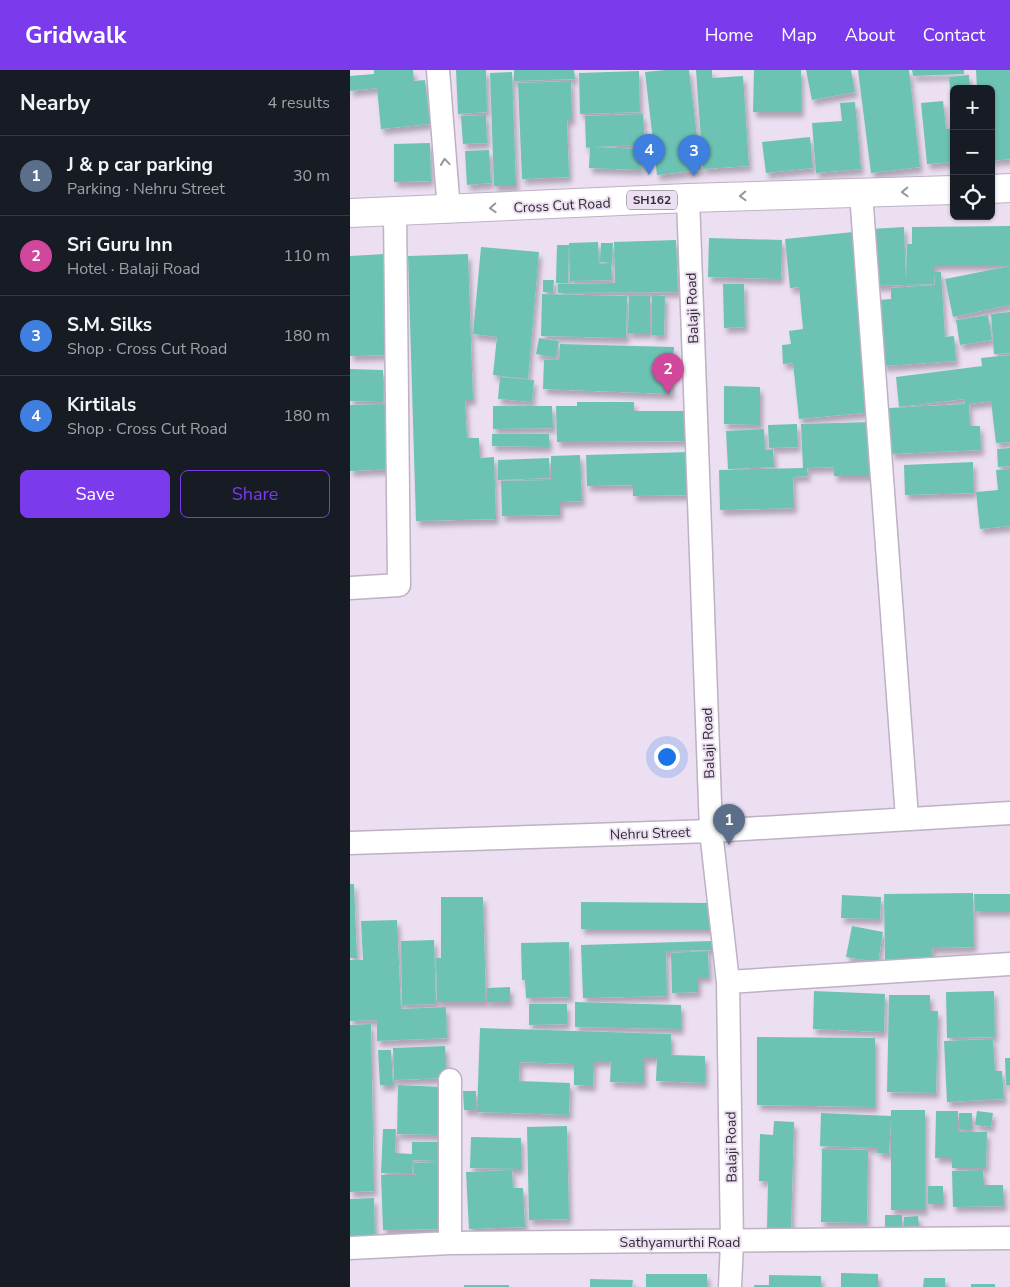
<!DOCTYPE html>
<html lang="en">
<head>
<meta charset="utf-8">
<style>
	body { margin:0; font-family:"Nunito Sans",sans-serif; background:#242831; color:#f1f3f6 }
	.controls { position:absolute; right:15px; top:15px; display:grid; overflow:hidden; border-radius:8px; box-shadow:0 1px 4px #0004 }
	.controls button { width:45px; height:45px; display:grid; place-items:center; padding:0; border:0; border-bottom:1px solid #363941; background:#171b24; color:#f1f3f6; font:25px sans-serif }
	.you { position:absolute; left:316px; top:686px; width:18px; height:18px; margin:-12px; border:4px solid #fff; border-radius:50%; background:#1a73e8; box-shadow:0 0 0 8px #1a73e833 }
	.badge { display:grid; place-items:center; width:32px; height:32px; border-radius:50%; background:#7c3aed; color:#fff; font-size:16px; font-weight:700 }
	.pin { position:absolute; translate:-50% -41px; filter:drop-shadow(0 1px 2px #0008) }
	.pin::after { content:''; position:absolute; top:26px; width:18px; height:15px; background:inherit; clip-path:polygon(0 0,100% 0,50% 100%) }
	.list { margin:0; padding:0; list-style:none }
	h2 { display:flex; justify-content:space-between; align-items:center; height:65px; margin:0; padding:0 20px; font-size:21px }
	h2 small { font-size:16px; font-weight:400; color:#9ea1a6 }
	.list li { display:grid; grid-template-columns:32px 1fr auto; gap:15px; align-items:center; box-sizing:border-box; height:80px; padding:0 20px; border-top:1px solid #363941 }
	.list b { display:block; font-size:19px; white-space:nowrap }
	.list p { margin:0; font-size:16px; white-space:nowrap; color:#9ea1a6 }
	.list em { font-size:16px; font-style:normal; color:#9ea1a6 }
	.actions { display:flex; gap:10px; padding:15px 20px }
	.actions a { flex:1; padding:11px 0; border:1px solid #7c3aed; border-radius:8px; text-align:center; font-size:18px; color:#7c3aed }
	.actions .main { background:#7c3aed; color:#fff }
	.icon { flex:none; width:28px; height:28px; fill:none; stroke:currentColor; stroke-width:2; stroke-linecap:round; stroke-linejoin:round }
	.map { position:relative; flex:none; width:660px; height:1217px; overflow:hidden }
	header { display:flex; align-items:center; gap:30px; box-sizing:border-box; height:70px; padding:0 25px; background:#7c3aed; color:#fff }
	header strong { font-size:24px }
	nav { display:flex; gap:28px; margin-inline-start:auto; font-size:18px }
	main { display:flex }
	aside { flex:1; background:#171b24 }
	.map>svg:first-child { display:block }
</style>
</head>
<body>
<header>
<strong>Gridwalk</strong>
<nav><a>Home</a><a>Map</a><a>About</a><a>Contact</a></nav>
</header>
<main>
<aside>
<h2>Nearby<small>4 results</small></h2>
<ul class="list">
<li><span class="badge" style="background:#5c6f8a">1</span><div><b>J &amp; p car parking</b><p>Parking · Nehru Street</p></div><em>30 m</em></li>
<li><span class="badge" style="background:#d1479c">2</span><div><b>Sri Guru Inn</b><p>Hotel · Balaji Road</p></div><em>110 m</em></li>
<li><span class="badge" style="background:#3f7fe0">3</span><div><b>S.M. Silks</b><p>Shop · Cross Cut Road</p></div><em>180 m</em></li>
<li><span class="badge" style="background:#3f7fe0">4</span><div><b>Kirtilals</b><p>Shop · Cross Cut Road</p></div><em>180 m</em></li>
</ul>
<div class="actions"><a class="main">Save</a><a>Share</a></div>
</aside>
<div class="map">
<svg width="660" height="1217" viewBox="0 0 660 1217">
	<defs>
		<filter id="shadow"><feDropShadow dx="3" dy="5.5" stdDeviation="2.5" flood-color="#0004"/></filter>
	</defs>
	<rect width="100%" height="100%" fill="#ecdff2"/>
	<path fill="#6dc3b3" filter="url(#shadow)" d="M24 0H63L64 11 75 10 80 54 31 59 27 18 0 21V6L24 4Z
		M106 0H136L137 42 108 44Z
		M164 0H224L225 9 164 11Z
		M315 0H339L351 100 307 105 295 2Z
		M346 0H362V8L393 6 399 96 353 99Z
		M404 0H451V42H403Z
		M456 0H501L505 22 462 30Z
		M508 0H559L570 97 521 103Z
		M562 0H614V4L563 6Z
		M626 0H660V89L641 91V19H627Z
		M289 1 290 42 230 44 229 3Z
		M162 2 166 116H144L140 3Z
		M619 5 620 19H604L602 40 599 7Z
		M221 11 222 50H217L219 107 172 109 168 13Z
		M593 31 596 59 604 58V92L577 94 571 33Z
		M505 32 511 99 466 103 462 53 492 51 490 33Z
		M293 44 295 75 242 77 292 79 291 100 239 98 240 77 236 78 235 46Z
		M136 45 137 73 113 74 111 46Z
		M460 67 463 98 416 103 412 72Z
		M80 73 81 111 44 112V74Z
		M139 80 141 113 117 115 115 81Z
		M660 156V195H584V214L523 216 521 159 554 157 556 211 557 174H562V157Z
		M503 162 523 342 449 349 443 293 433 294 432 275 441 274 439 261 453 259 449 217 440 218 435 169Z
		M359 168 432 170 431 209 358 207Z
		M326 170 328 222 208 223V214L265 213 264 172Z
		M248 172 249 194H261L262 210 220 211 219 173Z
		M251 173H263L262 193 250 192Z
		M207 175H219L218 213H206Z
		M131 177 189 182 178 309 143 305 147 267 123 264Z
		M35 184 36 285 0 286V186Z
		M118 184 123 330H115L117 368H129L130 388 144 387 146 449 66 451 58 186Z
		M660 196V235L603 247 595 209Z
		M584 202H591L595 267 604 266 606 291 533 296 529 230 541 229V218L585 215Z
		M193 210H204L203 222H193Z
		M373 214H394L395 257 374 258Z
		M192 224 277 226 276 268 191 266Z
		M302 225 315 226 314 265H302Z
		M279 226H300V263H278Z
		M660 242V283L644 284 641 244Z
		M638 245 642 270 610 275 606 250Z
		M189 268 209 271 206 288 186 284Z
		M210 274 324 277 321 324 193 319 194 290H209Z
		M660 285V372L646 373 641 331 619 334 620 356H630L631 380 541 384 539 338 615 334 614 329 549 337 546 307 632 296 631 288Z
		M0 299 33 300V332L0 331Z
		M150 307 184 310 182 332 148 329Z
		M374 316 410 317V355L374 354Z
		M227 332H284V341H338V371L207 372 206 336H227Z
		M35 334 36 370 43 399 0 401V335Z
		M143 336H202L203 358 143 359Z
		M521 352 522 406H484V397L457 398 458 406 443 407 444 438 370 440 369 400 453 398 451 354Z
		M447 354 448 377 419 378 418 355Z
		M414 359 415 380 423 379 424 397 378 399 376 361Z
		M142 364H199V377L142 376Z
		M660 378V396L648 397 647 379Z
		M339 382 340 425 283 426V415L237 416 236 385Z
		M230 385 232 431 210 432V445L152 446 151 411 201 410V386Z
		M199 388 200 408 148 410V390Z
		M623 392 624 423 555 425 554 395Z
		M660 399V456L630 459 626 422 648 420 646 400Z
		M0 814H4L7 888H0Z
		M623 823 624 877 582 878 583 891 535 892 534 824Z
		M624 824H660V841H625Z
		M492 825 531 827 530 849 491 848Z
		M91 827H133L136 932H87L86 888H91Z
		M231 832 364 833 363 859H231Z
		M47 850 51 939 96 937 97 968 27 971V950L0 951V890H13L11 851Z
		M502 856 533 862 528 892 496 887Z
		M84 870 86 934 52 935 51 871Z
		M362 871V880L316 881 317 926 233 928 231 875Z
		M219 872 220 927 176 928 175 910H172L171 873Z
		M358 881 359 907H348V922L322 923 321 883Z
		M160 917V932H137V918Z
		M464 921 535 924 534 962 463 959Z
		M644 921 645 967 597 968 596 922Z
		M539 925H580V941H588L586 1023 537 1022Z
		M225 932 331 935V959L225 957Z
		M179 934H217V954L179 955Z
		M21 954 24 1121 0 1122V955Z
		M130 958 321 964V985L355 986V1013L306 1011 307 988H294V1013L260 1012 261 991H244L243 1016 224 1015V994L170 992 169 1011 220 1013 219 1045 127 1042Z
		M407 967 525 968V1037L407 1035Z
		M643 969 645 1001H652L654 1029 597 1032 594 971Z
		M95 976 97 1008 44 1010 43 978Z
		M28 980H41L43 1015H30Z
		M655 988H660V1015H656Z
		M48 1015 93 1017 91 1065 47 1064Z
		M113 1021H126V1040H114Z
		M541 1040H575V1140H541V1050L539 1084 528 1083V1078L470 1076 471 1043 541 1046Z
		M586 1041H608V1062H637L636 1098H602V1088H585Z
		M627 1041 643 1043 641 1057 625 1055Z
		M609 1043H622V1059H609Z
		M424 1051 444 1052 441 1160 417 1159 418 1111H409L410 1064 423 1065Z
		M217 1056 219 1149 179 1150 177 1057Z
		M33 1059H46L45 1083 62 1084V1072H89V1091L63 1090 62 1104 31 1103Z
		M121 1067 171 1068V1099L120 1098Z
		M472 1079 518 1080 517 1153 471 1152Z
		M90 1092 91 1159 33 1160 31 1105H67L64 1104V1093Z
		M162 1100 163 1118H173L175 1157 119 1159 116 1102Z
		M633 1100 634 1115H653L654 1136 603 1137 602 1101Z
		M578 1116H593V1134H578Z
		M24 1128 25 1168H0V1129Z
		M535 1145H552V1159H535Z
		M568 1146 569 1156 554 1157V1147Z
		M491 1203 528 1204V1217H491Z
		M296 1204H357V1217H296Z
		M419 1205 471 1206V1217H404V1215H419Z
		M574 1208H595V1217H573Z
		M240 1209 283 1210 282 1217H240Z
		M621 1214H645V1217H621Z
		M114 1215H159V1217H114Z"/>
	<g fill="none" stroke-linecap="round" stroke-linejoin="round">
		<defs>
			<path id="street" d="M88 0 99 141
				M511 123 557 748
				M338 128 361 761 378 912 382 1172 380 1217
				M0 518 49 515 45 142
				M0 773 361 761 660 743
				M378 912 660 894
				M100 1010V1173
				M0 1178 100 1173 660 1168"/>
			<path id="primary" d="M641 119 660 118
				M0 143 338 128 604 120"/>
		</defs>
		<use href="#street" stroke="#bdb1c3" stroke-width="25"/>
		<use href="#primary" stroke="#bdb1c3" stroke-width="30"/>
		<use href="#street" stroke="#fff" stroke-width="22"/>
		<use href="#primary" stroke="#fff" stroke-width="28"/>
	</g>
	<defs><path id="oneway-chevron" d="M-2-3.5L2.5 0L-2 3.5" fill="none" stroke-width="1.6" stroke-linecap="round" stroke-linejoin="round" transform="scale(1.25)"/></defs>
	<g stroke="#98969a">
		<use href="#oneway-chevron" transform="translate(95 92) rotate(-95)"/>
		<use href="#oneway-chevron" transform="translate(555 122) rotate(178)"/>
		<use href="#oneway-chevron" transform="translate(393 126) rotate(178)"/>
		<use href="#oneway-chevron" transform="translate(143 138) rotate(177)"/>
	</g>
	<g text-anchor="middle" stroke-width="4" stroke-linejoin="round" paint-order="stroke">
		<rect fill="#ecdff2" stroke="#69626d" stroke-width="1" x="277" y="120.5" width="50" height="19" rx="4"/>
		<g font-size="12" font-weight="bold" fill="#312d34">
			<text x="302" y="134">SH162</text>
		</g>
		<g font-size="14" fill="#312d34" stroke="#ecdff2">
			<text transform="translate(212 135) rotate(-3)" y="5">Cross Cut Road</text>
			<text transform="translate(342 238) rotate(-92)" y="5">Balaji Road</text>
			<text transform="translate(358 673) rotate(-92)" y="5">Balaji Road</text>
			<text transform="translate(300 763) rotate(-2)" y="5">Nehru Street</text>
			<text transform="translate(381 1077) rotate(-91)" y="5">Balaji Road</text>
			<text x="330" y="1177">Sathyamurthi Road</text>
		</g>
	</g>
</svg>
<div class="controls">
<button>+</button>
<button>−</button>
<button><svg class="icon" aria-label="locate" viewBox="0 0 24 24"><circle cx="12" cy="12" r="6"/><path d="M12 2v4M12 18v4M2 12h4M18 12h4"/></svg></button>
</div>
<div class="you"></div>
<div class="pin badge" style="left:379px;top:775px;background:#5c6f8a">1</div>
<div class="pin badge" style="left:318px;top:324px;background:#d1479c">2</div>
<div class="pin badge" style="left:344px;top:106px;background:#3f7fe0">3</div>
<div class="pin badge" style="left:299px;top:105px;background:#3f7fe0">4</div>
</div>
</main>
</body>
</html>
